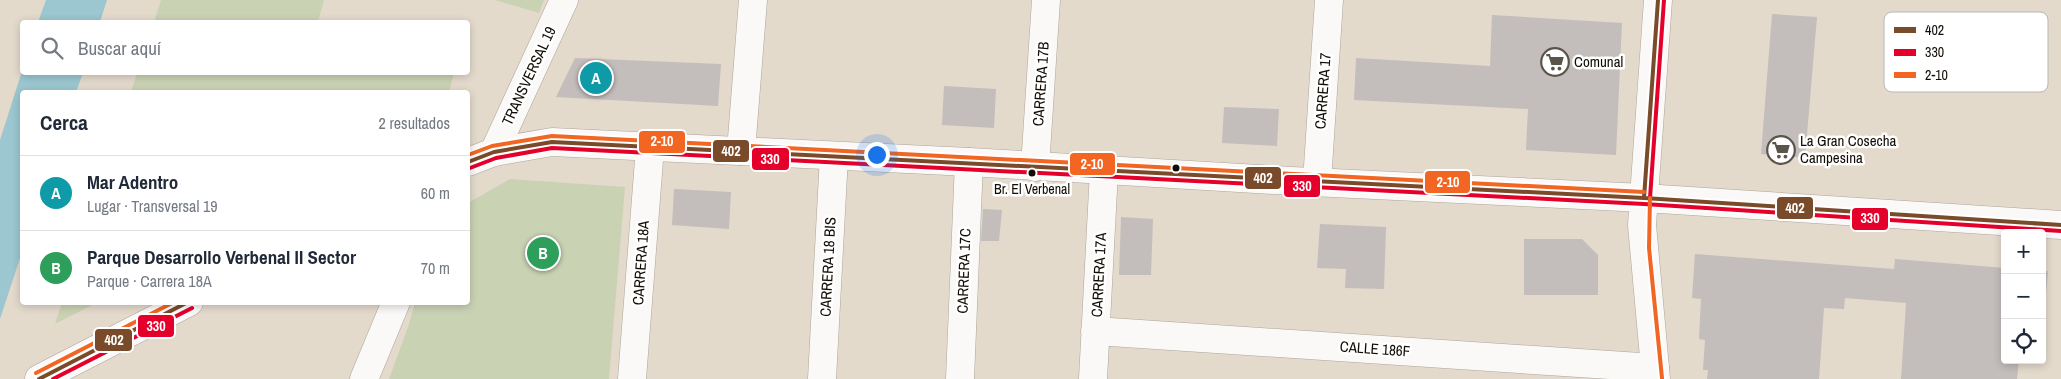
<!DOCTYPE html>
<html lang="es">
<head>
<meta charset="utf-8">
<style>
	body { margin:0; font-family:"Archivo Narrow",sans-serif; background:#f6f6f7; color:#1f2937 }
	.controls { position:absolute; right:15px; bottom:15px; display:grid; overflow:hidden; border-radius:5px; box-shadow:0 2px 8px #0003 }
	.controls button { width:45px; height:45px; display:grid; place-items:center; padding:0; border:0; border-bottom:1px solid #e0e1e3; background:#fff; color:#1f2937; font:25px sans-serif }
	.you { position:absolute; left:876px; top:154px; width:18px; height:18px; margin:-12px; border:4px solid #fff; border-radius:50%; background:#1a73e8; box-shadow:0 0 0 8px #1a73e833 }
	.badge { display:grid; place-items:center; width:32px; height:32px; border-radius:50%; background:#5a544a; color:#fff; font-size:16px; font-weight:700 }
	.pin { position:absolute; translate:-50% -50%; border:2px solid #fff; box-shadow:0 1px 5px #0006 }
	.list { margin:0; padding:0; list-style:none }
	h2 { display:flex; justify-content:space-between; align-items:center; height:65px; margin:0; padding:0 20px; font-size:21px }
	h2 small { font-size:16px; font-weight:400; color:#747a83 }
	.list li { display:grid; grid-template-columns:32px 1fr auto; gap:15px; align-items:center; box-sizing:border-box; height:75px; padding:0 20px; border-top:1px solid #e0e1e3 }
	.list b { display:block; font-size:19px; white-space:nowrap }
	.list p { margin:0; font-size:16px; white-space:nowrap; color:#747a83 }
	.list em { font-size:16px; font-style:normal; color:#747a83 }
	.icon { flex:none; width:28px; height:28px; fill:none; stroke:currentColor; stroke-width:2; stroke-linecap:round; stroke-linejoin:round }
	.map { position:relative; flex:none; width:2061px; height:379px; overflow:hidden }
	.search { position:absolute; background:#fff; box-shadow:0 2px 8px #0003; left:20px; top:20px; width:450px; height:55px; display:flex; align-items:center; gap:12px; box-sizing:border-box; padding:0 18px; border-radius:5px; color:#747a83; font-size:19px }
	.panel { position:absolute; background:#fff; box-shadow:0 2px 8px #0003; left:20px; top:90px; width:450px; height:215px; border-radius:5px }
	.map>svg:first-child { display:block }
</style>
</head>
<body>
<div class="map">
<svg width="2061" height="379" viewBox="0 0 2061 379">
	<rect width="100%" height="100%" fill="#e3dacc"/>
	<path fill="#cad2b4" d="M161 0H324L318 22H154Z
		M495 0H544L539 13Z
		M137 73V72L454 73 449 92H131Z
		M510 179 625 187 609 379H389L408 327 415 303 468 302V203Z
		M62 302H96V303L55 324Z"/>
	<path fill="#9cc7d0" d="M46 0H107L100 22H38Z
		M22 71V72L83 73 76 92H22V252L0 319V140Z"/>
	<path fill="#c3bdbc" d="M1772 14 1817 17 1805 158 1761 154Z
		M1492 15 1622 23 1616 155 1526 150 1528 109 1354 100 1356 58 1490 66Z
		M575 58 721 64 718 106 556 97Z
		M944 86 996 89 994 128 942 125Z
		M1224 107 1279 109 1277 146 1222 143Z
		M674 189 731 192 729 229 672 225Z
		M983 209 1002 210 999 241H981Z
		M1121 217 1153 219 1151 275H1119Z
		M1320 224 1386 227 1384 289 1345 288 1346 269 1317 268Z
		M1524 239H1582L1598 255V295H1524Z
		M1695 254 1894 269 1895 259 2005 268V360H2019L2017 379H1901L1906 303 1845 298 1844 309 1824 308 1819 379H1707L1708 370H1703L1705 340 1699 339 1701 299 1692 298Z
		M2042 271H2048L2044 315 2042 314Z"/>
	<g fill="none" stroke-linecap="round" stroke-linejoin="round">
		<defs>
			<path id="minor" d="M741 151 753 0
				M494 152 564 0
				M1035 167 1046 0
				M1317 182 1329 0
				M1095 331 1655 368
				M632 379 650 147
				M822 379 834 156
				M960 379 969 162
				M1093 379 1104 171"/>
			<path id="tertiary" d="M468 162 494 152 552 142 969 162 1291 181 1644 198 2061 225
				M39 379 189 302
				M364 379 396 302
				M1656 379 1642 225 1658 0"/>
		</defs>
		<use href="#minor" stroke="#aca59a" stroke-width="29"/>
		<use href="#tertiary" stroke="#aca59a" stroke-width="29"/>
		<use href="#minor" stroke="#fbf9f7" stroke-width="28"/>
		<use href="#tertiary" stroke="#fbf9f7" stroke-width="28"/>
		<defs>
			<path id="bus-1" d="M468 162 494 152 552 142 1644 198 2061 225
				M1644 198 1658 0
				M39 379 188 302"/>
			<path id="bus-2" d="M470 168 496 158 552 148 1644 204 2061 231
				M1650 198 1664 0
				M53 379 192 308"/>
			<path id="bus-3" d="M468 155 492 146 552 136 1644 192
				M1650 198 1649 248 1662 378
				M36 373 174 302"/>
		</defs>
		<use href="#bus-1" stroke="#fff" stroke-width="8"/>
		<use href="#bus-2" stroke="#fff" stroke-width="8"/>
		<use href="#bus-3" stroke="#fff" stroke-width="8"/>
		<use href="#bus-1" stroke="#7a4b2a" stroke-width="4"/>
		<use href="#bus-2" stroke="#e4002b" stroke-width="4"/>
		<use href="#bus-3" stroke="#f26522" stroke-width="4"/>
	</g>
	<defs>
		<symbol id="supermarket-ring" viewBox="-11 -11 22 22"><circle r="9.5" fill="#fff" stroke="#5a544a" stroke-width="1.5"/><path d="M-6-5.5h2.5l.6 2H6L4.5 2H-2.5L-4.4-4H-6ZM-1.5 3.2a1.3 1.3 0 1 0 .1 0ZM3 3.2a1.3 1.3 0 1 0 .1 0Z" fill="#5a544a"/></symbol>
	</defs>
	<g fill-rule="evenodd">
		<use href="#supermarket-ring" x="1539" y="46" width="32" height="32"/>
		<use href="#supermarket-ring" x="1765" y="134" width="32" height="32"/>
	</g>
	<g fill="#110c04" stroke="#fff" stroke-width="2">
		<circle cx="1176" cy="168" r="4.5"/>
		<circle cx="1032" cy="173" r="4.5"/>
	</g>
	<g text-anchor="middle" stroke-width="5" stroke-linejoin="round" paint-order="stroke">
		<g font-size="14" fill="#110c04" stroke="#fff">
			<text x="1032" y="194">Br. El Verbenal</text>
		</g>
		<g font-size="15" fill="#110c04" stroke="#fff" text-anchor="start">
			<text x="1574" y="67">Comunal</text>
			<text x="1800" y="146">La Gran Cosecha<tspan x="1800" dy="17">Campesina</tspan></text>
		</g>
		<g font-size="15" fill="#110c04" stroke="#fff">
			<text transform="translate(529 76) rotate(-65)" y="5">TRANSVERSAL 19</text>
			<text transform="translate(1041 84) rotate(-86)" y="5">CARRERA 17B</text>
			<text transform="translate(1323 91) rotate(-86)" y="5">CARRERA 17</text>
			<text transform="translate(641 263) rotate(-86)" y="5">CARRERA 18A</text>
			<text transform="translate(828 267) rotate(-87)" y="5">CARRERA 18 BIS</text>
			<text transform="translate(964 271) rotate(-88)" y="5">CARRERA 17C</text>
			<text transform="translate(1099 275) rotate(-87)" y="5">CARRERA 17A</text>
			<text transform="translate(1375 349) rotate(4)" y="5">CALLE 186F</text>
		</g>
	</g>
	<rect x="1884" y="12" width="164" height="80" rx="8" fill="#fff" stroke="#b8b6b4" stroke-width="1"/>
	<rect x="1894" y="27" width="22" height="6" fill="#7a4b2a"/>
	<rect x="1894" y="49" width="22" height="7" fill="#e4002b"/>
	<rect x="1894" y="72" width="22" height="6" fill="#f26522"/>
	<g font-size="14" fill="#110c04">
		<text x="1925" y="35">402</text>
		<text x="1925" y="57">330</text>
		<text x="1925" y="80">2-10</text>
	</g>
	<g stroke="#fff" stroke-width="2">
		<rect x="638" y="130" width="48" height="24" rx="5" fill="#f26522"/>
		<rect x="712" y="139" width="38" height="24" rx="5" fill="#7a4b2a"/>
		<rect x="751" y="147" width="39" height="24" rx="5" fill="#e4002b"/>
		<rect x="1069" y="152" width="47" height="24" rx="5" fill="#f26522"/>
		<rect x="1244" y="166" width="38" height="24" rx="5" fill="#7a4b2a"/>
		<rect x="1424" y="170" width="47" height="24" rx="5" fill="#f26522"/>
		<rect x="1283" y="174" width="38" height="24" rx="5" fill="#e4002b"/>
		<rect x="1776" y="196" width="38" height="24" rx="5" fill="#7a4b2a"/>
		<rect x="1851" y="207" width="38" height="24" rx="5" fill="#e4002b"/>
		<rect x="137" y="314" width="38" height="24" rx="5" fill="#e4002b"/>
		<rect x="94" y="328" width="39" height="24" rx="5" fill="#7a4b2a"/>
	</g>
	<g font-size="14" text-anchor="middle" font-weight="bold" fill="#fff">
		<text x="662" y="146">2-10</text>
		<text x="731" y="156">402</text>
		<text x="770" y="164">330</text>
		<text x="1092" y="169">2-10</text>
		<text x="1263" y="183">402</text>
		<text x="1448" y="187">2-10</text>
		<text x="1302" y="191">330</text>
		<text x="1795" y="213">402</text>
		<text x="1870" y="223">330</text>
		<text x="156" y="331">330</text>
		<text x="114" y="345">402</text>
	</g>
</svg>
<div class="controls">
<button>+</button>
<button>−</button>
<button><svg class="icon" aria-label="locate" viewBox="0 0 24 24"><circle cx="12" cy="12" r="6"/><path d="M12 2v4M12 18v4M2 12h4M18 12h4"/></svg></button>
</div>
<div class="you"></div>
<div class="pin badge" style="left:596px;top:78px;background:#0f9aa8">A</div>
<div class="pin badge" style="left:543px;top:253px;background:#2e9e5b">B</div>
<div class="search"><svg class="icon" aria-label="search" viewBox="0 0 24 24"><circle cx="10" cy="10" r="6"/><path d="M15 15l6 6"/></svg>Buscar aquí</div>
<section class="panel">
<h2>Cerca<small>2 resultados</small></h2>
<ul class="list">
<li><span class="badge" style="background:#0f9aa8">A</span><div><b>Mar Adentro</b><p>Lugar · Transversal 19</p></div><em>60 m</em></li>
<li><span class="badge" style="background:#2e9e5b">B</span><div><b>Parque Desarrollo Verbenal II Sector</b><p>Parque · Carrera 18A</p></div><em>70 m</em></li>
</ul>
</section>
</div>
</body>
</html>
